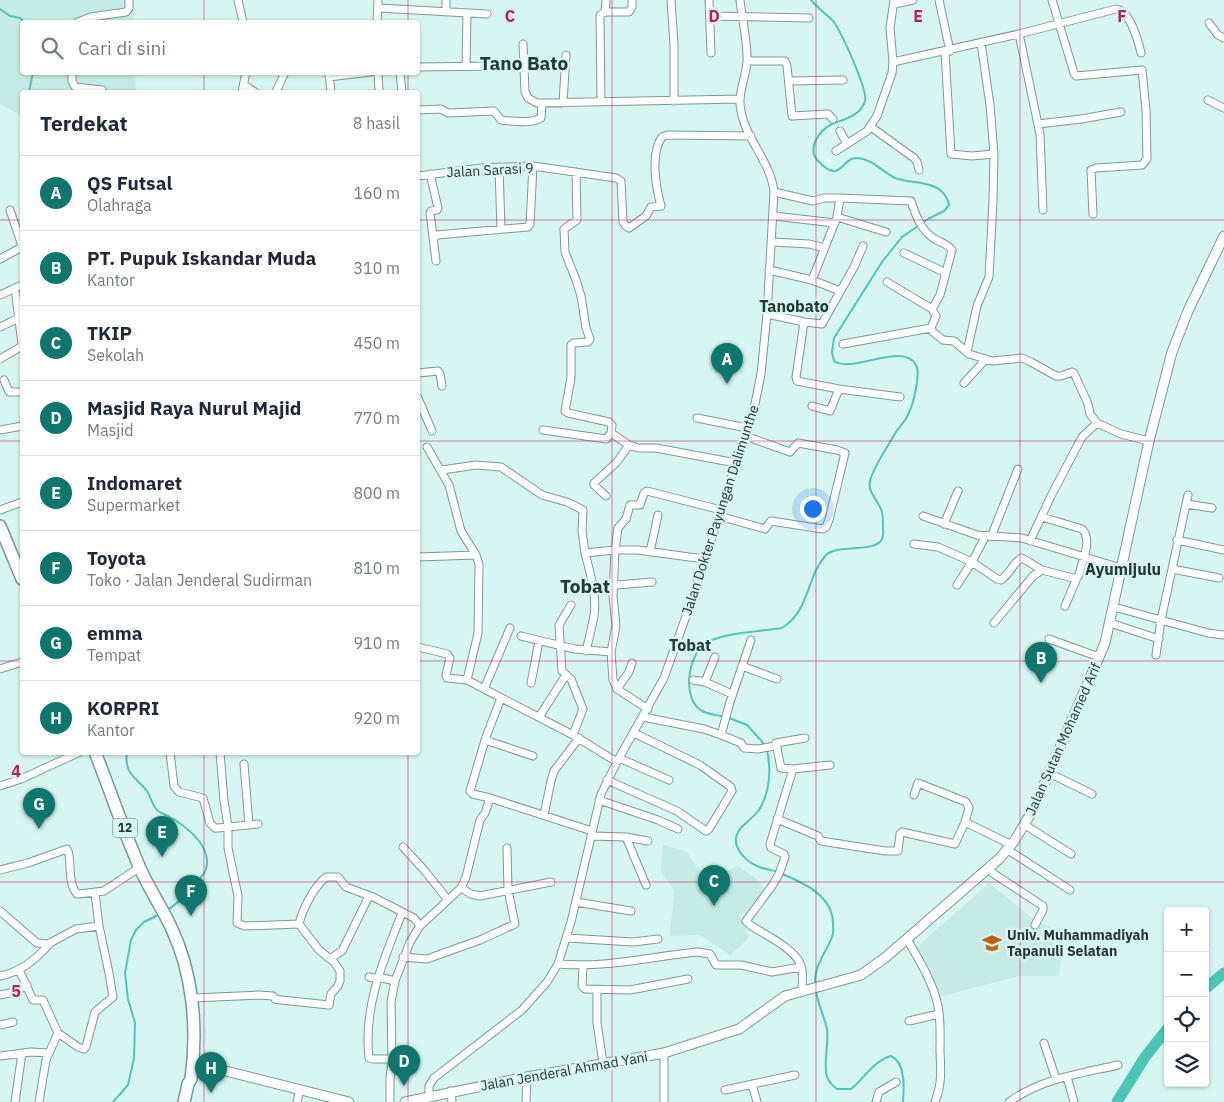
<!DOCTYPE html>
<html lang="id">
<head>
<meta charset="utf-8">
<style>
	body { margin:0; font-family:"IBM Plex Sans",sans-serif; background:#f2f2f3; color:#1f2937 }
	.controls { position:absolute; right:15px; bottom:15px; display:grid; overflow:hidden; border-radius:5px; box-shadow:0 1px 4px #0004 }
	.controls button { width:45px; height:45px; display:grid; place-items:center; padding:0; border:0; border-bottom:1px solid #e0e1e3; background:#fff; color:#1f2937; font:25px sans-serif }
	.you { position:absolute; left:812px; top:508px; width:18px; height:18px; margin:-12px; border:4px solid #fff; border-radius:50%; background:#1a73e8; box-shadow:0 0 0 8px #1a73e833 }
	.badge { display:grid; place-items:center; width:32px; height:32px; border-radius:50%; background:#0f766e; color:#fff; font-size:16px; font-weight:700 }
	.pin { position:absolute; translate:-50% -41px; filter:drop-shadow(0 1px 2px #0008) }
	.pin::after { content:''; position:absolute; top:26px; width:18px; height:15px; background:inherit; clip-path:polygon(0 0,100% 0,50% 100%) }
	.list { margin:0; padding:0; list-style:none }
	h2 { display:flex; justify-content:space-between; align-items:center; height:65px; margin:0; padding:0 20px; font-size:21px }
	h2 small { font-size:16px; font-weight:400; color:#747a83 }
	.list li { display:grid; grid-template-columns:32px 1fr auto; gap:15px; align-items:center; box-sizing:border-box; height:75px; padding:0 20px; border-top:1px solid #e0e1e3 }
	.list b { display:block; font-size:19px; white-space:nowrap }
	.list p { margin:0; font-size:16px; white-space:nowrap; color:#747a83 }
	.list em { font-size:16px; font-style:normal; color:#747a83 }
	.icon { flex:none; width:28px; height:28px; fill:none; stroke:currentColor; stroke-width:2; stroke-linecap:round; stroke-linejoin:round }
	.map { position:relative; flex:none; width:1224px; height:1102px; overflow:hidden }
	.search { position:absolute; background:#fff; box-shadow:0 1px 4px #0004; left:20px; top:20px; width:400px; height:55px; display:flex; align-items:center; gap:12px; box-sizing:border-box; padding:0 18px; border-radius:5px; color:#747a83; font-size:19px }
	.panel { position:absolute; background:#fff; box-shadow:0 1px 4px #0004; left:20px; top:90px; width:400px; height:665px; border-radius:5px }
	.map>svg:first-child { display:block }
</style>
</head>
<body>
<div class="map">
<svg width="1224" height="1102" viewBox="0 0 1224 1102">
	<rect width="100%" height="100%" fill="#d8f6f1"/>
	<path fill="#c4ece5" d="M0 0H133L134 22H22V72L135 73 136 92H22V116L0 104Z
		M663 845 687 852 705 880 738 866 754 877 772 896 739 915 749 938 730 955 700 935 670 936 674 890 661 872Z
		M989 883 1032 918 1064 934 1059 976H1019L935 998 911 952Z"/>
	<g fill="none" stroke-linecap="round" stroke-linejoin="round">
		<path stroke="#4ec6b7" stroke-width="2" d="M0 9 10 16 20 18 25 22
			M29 92 33 72
			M724 717C717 715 708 714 702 711 681 699 688 654 706 643 722 633 762 631 782 628 810 611 806 577 826 555 837 544 876 553 882 539 884 536 883 531 883 528 883 523 883 517 882 512 878 498 864 492 872 475 878 460 888 446 896 432 900 426 906 420 909 413 913 404 921 374 916 365 904 341 852 374 834 361L832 352 834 338 882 262 902 237 928 219 944 211 949 205C948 198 944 193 939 189 926 181 908 183 895 178 883 172 872 159 858 158 841 156 842 186 818 161 806 148 820 130 832 124 844 119 861 116 865 101 868 90 841 31 833 21 826 14 818 8 811 0
			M729 718 747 725 766 746
			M767 750C771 770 770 792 759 810 754 817 746 822 740 829 728 845 745 861 759 867 765 869 772 870 778 872
			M127 752C124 774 135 776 147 791 151 797 152 806 158 811 163 814 170 817 175 820 190 830 212 848 206 869 204 875 199 880 195 884 186 894 178 904 167 910
			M782 874C805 883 834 897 833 925 833 929 834 933 832 937 826 953 814 965 815 984
			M816 991C818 1004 824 1016 827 1029 829 1045 823 1062 827 1077 829 1082 833 1086 837 1089H851C865 1078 873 1061 891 1056 906 1063 904 1088 903 1102
			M113 1102 128 1085 134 1058 135 1023 128 999 125 973 131 940 136 930 144 922 160 914"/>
		<path stroke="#4ec6b7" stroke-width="11" d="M1205 989 1224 973
			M1117 1102 1145 1057 1168 1028"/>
		<defs>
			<path id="minor" d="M238 0 243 22
				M446 0V11
				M671 0 674 44V101
				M709 0 711 53
				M939 0 950 51
				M1052 0 1074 73 1076 76 1142 70 1146 110 1147 159 1142 165 1096 168 1091 170 1093 214
				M895 4 913 0
				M378 8 487 14
				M605 12 606 0
				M710 16 809 18
				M78 22 91 17 126 12 129 8V0
				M377 22 378 0
				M1209 23 1218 35 1224 38
				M1019 34 1040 134 1043 210
				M523 44 525 92 528 98 537 103 740 99
				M945 52 951 154 972 156 994 154
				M747 61H785L787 66 792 116 828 114 833 119
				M893 62 1019 34 1116 9C1130 11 1138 40 1141 53
				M466 65 467 13
				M418 67 500 66
				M72 72V81L75 87 102 90
				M378 72 379 92
				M400 72 402 92
				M329 73 331 92
				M329 77 370 72
				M789 81 843 80
				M244 85 255 92
				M242 92 246 72
				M276 92 285 72
				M601 100 600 15 605 12H629L632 7V0
				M1208 100 1224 108
				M563 103 566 55
				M418 110 441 109 448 113 494 111 501 120C512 121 532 124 541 118L542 103
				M1038 124 1081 119 1121 112
				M871 127 914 158 917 162 919 170
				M840 131 847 144
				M836 151 867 131 877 116 892 73 893 62 890 28 894 0
				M499 167 501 229
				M430 174 438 208 437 210 431 211 430 213 436 261
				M418 176 482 168 533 166 616 178 621 181 623 222 626 226 629 228 646 216 651 207 661 206C656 188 650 153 662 137L667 135 751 136
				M774 192 813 201 824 198H840L911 201C916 216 921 231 935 239 941 243 948 244 952 250L940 295 932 309
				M10 210 22 246
				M774 216 835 223
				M837 217 886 232
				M434 238 437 235 528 227 530 224 533 166
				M772 242 809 244 825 248
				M904 253 946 273
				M0 259 22 247
				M769 270 812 280 840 291
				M812 280 837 217 840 198
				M887 282 932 309 936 316 931 328
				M15 288 22 344
				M0 295 22 285
				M767 314 804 322 822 324 854 267 863 246
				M804 322 796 377 797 381 839 389 900 397
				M0 327 19 318
				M931 328 933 332 943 340 954 341 969 354 992 361 1022 358 1031 362 1056 376H1061L1072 372 1074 373 1088 404 1090 414 1097 423 1121 434 1149 441
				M843 344 931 328
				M967 352 977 306 989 277 993 201 994 154 990 105 981 43
				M0 359 22 346
				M418 373 438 371 440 374 442 386
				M4 380 9 392H22
				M964 383 986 359
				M418 398 432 431
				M812 406 830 411 839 389
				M697 418 747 428
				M0 430 22 426
				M543 430 606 439 611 433 612 425 609 422 568 413 565 411 571 378V345L574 343 588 342 590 339 586 328 581 296 576 280 565 252 564 229 577 220 576 172
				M611 433 629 445 638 448H656L736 463
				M427 447 449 485 461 531 476 555 479 564 478 633 467 680 573 735 617 762
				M442 470 476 465 501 467 542 495 567 502 583 510 582 531 585 553
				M606 496 594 485V483L617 462 629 445
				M1186 504 1212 508
				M0 510 22 502
				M719 516 765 529 771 521 823 529 826 527 829 520 845 453 837 450 798 443 790 452 745 436
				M923 516 977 535 1022 538 1121 568
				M944 524 958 491
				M991 537 1018 469
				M1177 540 1224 550
				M1030 541 1051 496 1082 437 1097 423
				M914 544 938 547 972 562 997 579 1001 580C1010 574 1013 562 1022 558L1042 570 1073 578H1077L1079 575C1082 560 1093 540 1082 529L1042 517
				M650 552 658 515
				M418 557 476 555
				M1172 569 1219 578
				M957 585 972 562 985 537
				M594 587 652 582
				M571 605 559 625 562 671 571 679 583 709 573 735
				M1065 606 1077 578
				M1114 607 1208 633 1224 635
				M994 623 1033 576 1042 570
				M1110 623 1159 639
				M521 636 575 649 611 652
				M1049 639 1099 657
				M418 647 447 654 450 658 446 675 447 678 467 680
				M586 651C589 639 592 627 594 616 597 594 590 573 585 553L615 550 618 528 626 519 630 505H640L644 493 647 491 721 510
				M1156 655 1161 620 1188 495
				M742 666 777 679
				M0 669 22 662
				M693 680 705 682 732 694
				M705 682 715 657
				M531 683 539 641
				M484 689 510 628
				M617 689 629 672 632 663
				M648 709 617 689 613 680 611 652 616 626 613 596 615 550H638L704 559
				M539 717 564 678
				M643 717 704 729 721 735 730 702 751 640
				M721 735 741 743 744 748 758 749 775 746
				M805 738 776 743 781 768 793 769 830 765
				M485 740 533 756
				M170 752 174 786 179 792 203 798 210 823 215 828H218L258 824
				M220 752 224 801 228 826V848L238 896 237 923 245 926 299 924
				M619 758 669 780
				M244 764 249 825
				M793 769 770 844 771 848 784 854 785 857 779 874 772 886 746 921 750 925C764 934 793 948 800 963 804 971 802 982 802 990
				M1049 773 1092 794
				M607 780 677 811 706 831 709 829 732 791 731 787 700 765 634 733
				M0 786 21 779 80 752
				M914 795 918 783 966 802 969 808 965 822 1012 845
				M490 798 473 794 470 791 486 737 501 698
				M599 800 658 820 678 829
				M544 815 551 781 554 771 579 738
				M777 819 818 836 821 841 885 851H898L900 834 902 832 955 844 965 822
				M1025 825 1071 854
				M591 836 626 837 648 841
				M626 837 646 885
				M403 847 425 871 448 900
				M1008 850 1070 890
				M0 870 28 863 67 849C73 858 66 881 77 894H79L104 891 140 867
				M988 870 1043 906V910L1035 925
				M461 888 471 894 480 896 551 882
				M576 902 631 911
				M0 911 37 943 48 944 76 929 99 926
				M567 938 633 942 658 939
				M907 939C919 960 933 982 938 1006 941 1021 940 1037 940 1052 941 1072 942 1083 935 1102
				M403 957 427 959 480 940 515 924 508 890 507 848
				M331 958 342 951 369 896
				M558 964C608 968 648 957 697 952L710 954 716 965H741L772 972 801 967
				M583 966 582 986 585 989 630 990 688 979
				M19 970 33 1000H43L58 1033 46 1060 39 1102
				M0 976C20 972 37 959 50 943
				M369 977 378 979
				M378 977 395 981
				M597 990V1023L603 1063
				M0 995 15 992 27 985
				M192 998 259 995 273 996 275 999 281 1000 329 1005 331 994 338 986 340 981V971L334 962 319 950 299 924C303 908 314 887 326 877H338L346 887 373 897 414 918 420 926
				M909 1021 939 1014
				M0 1025 13 1022
				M58 1033 78 1047 84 1049 86 1047 95 1012 113 997 109 973 99 926 95 893
				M1044 1043 1056 1079
				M0 1056 31 1052 48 1053
				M392 1059H373L369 1058C363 1006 384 959 402 913
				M1067 1077 1074 1102
				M752 1084 757 1102
				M725 1090 795 1075
				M451 1091 452 1102
				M429 1096V1086L434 1078 522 1010 547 982 558 964 571 922 601 794 619 758 664 678 691 602 755 404 761 374 767 314 774 192C771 162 746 140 741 111 737 94 746 78 747 61 748 43 742 19 740 0
				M15 1102 22 1053
				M297 1102 300 1089
				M390 1102V1078L392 1062 391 1002 395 981 410 942 420 926 461 888 466 877 480 820 485 813 490 798 592 831
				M526 1102 527 1077
				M664 1102V1053
				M876 1102 879 1092 896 1082
				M1009 1102C1043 1078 1079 1074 1118 1065"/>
			<path id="tertiary" d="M194 1063 349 1102
				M405 1102 527 1077 664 1053 739 1029 785 996 854 977 861 975 886 957 1000 858 1015 840 1034 808 1105 643 1149 441 1172 352 1188 311 1224 236"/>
			<path id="trunk" d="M0 526 22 579
				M95 752C110 790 123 829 139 866 148 887 161 906 171 927 193 973 198 1028 191 1079L188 1084 184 1102"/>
		</defs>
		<use href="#minor" stroke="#7c9894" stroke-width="9"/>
		<use href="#tertiary" stroke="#7c9894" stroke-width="11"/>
		<use href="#trunk" stroke="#7c9894" stroke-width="14"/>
		<use href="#minor" stroke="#fff" stroke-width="7"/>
		<use href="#tertiary" stroke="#fff" stroke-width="9"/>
		<use href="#trunk" stroke="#fff" stroke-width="11"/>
	</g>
	<path fill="none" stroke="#c2185b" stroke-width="1" stroke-opacity="0.55" d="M204 0V22M408 0V22M612 0V1102M816 0V1102M1020 0V1102M204 72V92M408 72V92M0 220H22M418 220H1224M0 441H22M418 441H1224M0 661H22M418 661H1224M204 752V1102M408 752V1102M0 882H1224"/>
	<defs>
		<symbol id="university-bare" viewBox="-9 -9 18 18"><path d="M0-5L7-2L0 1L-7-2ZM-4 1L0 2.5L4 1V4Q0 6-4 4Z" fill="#bd6010" stroke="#d8f6f1" stroke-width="2.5" paint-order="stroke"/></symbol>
	</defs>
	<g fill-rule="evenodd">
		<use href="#university-bare" x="978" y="929" width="28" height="28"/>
	</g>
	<g text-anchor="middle" stroke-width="5" stroke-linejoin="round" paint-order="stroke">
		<rect fill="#d8f6f1" stroke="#5d6e6b" stroke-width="1" x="112.5" y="818.5" width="25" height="19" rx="4"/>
		<g font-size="12" font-weight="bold" fill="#283432">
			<text x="125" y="832">12</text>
		</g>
		<g font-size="14" fill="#283432" stroke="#d8f6f1">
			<text transform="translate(490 170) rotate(-3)" y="5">Jalan Sarasi 9</text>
			<text transform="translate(720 510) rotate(-72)" y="5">Jalan Dokter Payungan Dalimunthe</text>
			<text transform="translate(1063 739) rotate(-66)" y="5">Jalan Sutan Mohamed Arif</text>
			<text transform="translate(564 1071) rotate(-10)" y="5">Jalan Jenderal Ahmad Yani</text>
		</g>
		<g font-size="14" font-weight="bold" fill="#283432" stroke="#d8f6f1" text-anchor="start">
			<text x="1007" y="940">Univ. Muhammadiyah<tspan x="1007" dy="16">Tapanuli Selatan</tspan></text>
		</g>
		<g font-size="16" font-weight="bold" fill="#213a36" stroke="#d8f6f1">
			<text x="794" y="312">Tanobato</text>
			<text x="1123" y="575">Ayumijulu</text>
			<text x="690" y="651">Tobat</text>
		</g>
		<g font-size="19" font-weight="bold" fill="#213a36" stroke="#d8f6f1">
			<text x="524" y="70">Tano Bato</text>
			<text x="585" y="593">Tobat</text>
		</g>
	</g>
	<g font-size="16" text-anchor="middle" font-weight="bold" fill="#c2185b" stroke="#d8f6f1" stroke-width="5" stroke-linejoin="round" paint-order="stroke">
		<text x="510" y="22">C</text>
		<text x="714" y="22">D</text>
		<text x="918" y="22">E</text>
		<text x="1122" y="22">F</text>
		<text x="16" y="777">4</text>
		<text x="16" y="997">5</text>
	</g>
</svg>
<div class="controls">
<button>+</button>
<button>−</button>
<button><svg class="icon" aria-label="locate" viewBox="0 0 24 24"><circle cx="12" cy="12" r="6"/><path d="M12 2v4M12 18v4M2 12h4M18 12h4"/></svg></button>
<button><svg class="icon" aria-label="layers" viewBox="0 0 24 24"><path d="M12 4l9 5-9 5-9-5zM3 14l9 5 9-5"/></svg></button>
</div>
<div class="you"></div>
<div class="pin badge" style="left:727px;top:384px">A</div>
<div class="pin badge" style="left:1041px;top:683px">B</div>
<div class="pin badge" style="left:714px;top:906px">C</div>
<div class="pin badge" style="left:404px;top:1086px">D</div>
<div class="pin badge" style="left:162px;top:857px">E</div>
<div class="pin badge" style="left:191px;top:916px">F</div>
<div class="pin badge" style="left:39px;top:829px">G</div>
<div class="pin badge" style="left:211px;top:1093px">H</div>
<div class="search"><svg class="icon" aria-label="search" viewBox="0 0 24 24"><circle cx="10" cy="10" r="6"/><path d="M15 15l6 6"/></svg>Cari di sini</div>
<section class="panel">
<h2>Terdekat<small>8 hasil</small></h2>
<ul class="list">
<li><span class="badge">A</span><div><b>QS Futsal</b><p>Olahraga</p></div><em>160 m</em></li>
<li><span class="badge">B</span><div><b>PT. Pupuk Iskandar Muda</b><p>Kantor</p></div><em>310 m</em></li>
<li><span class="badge">C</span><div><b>TKIP</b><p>Sekolah</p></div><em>450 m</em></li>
<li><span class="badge">D</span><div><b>Masjid Raya Nurul Majid</b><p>Masjid</p></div><em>770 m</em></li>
<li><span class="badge">E</span><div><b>Indomaret</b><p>Supermarket</p></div><em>800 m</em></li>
<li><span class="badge">F</span><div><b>Toyota</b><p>Toko · Jalan Jenderal Sudirman</p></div><em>810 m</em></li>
<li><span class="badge">G</span><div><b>emma</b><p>Tempat</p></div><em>910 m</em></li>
<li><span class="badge">H</span><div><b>KORPRI</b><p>Kantor</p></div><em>920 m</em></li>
</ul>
</section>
</div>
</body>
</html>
